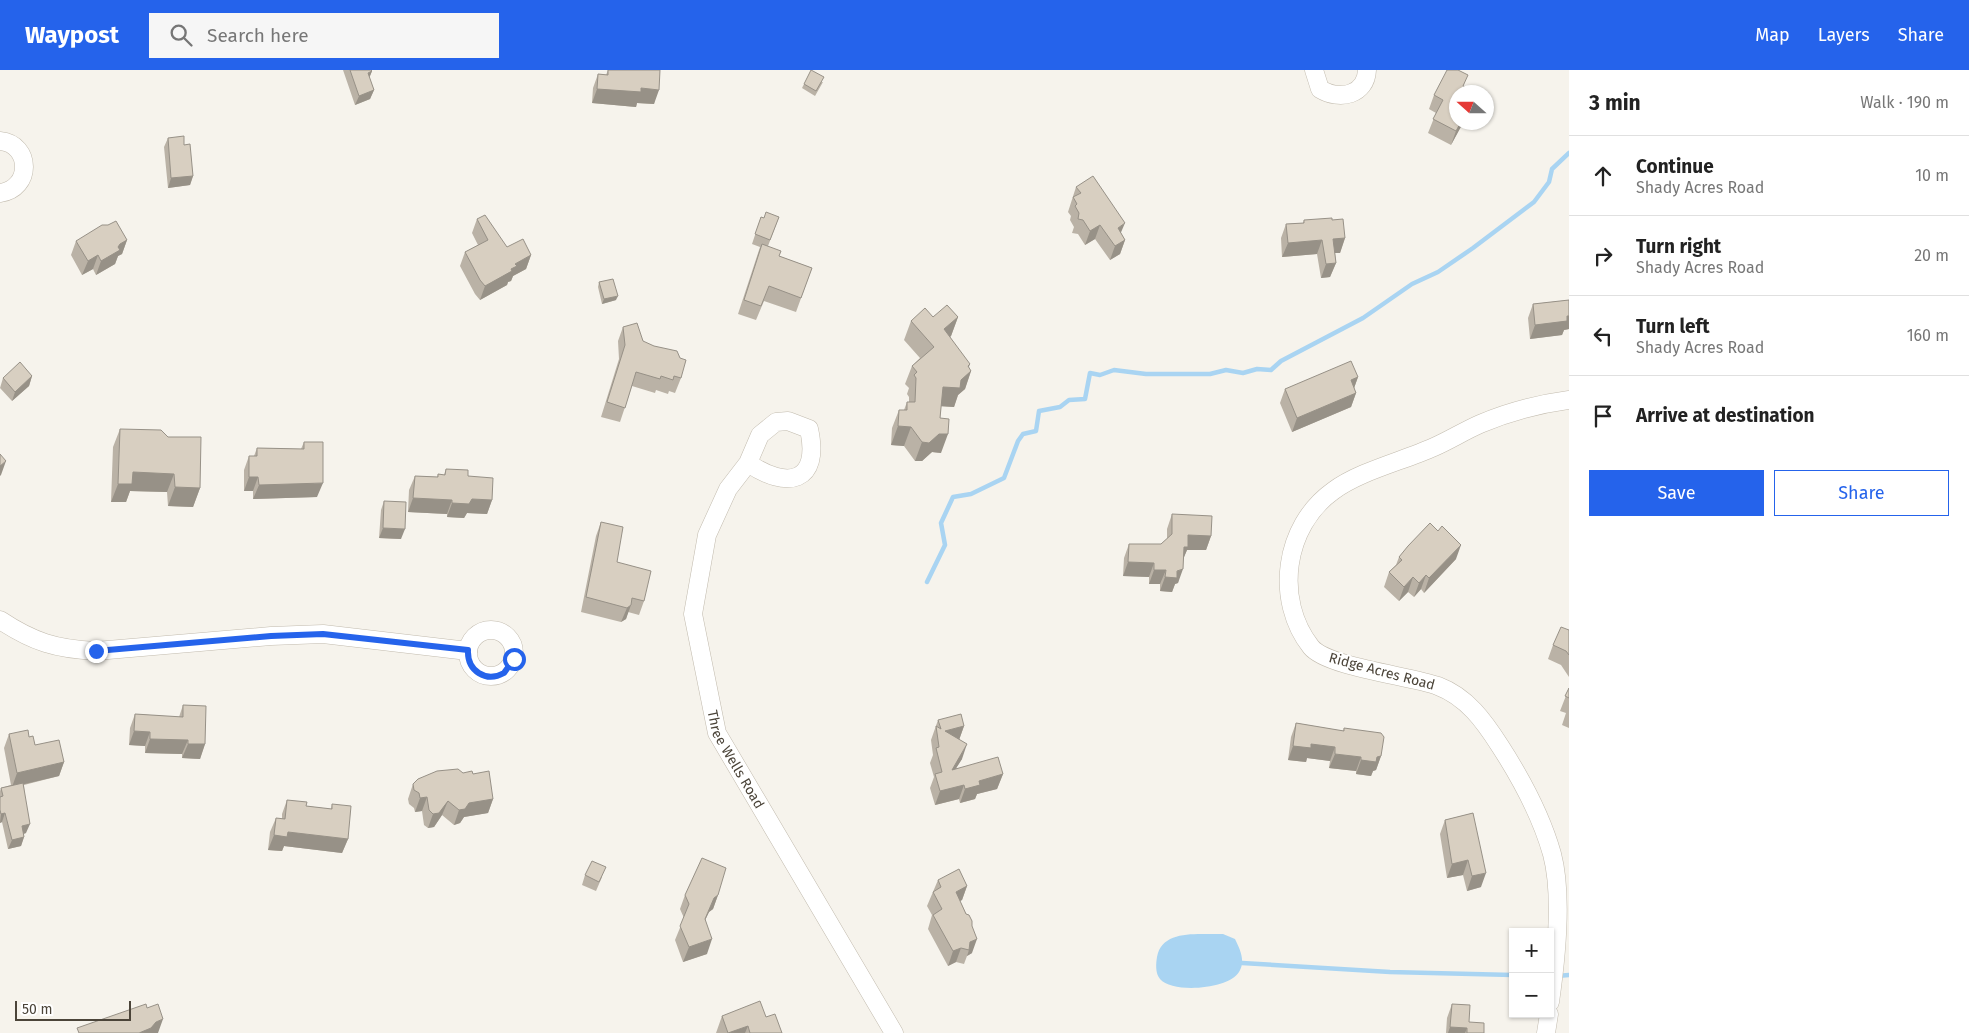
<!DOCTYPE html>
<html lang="en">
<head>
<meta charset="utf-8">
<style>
	body { margin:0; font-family:"Fira Sans",sans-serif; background:#f6f6f6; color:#222 }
	.controls { position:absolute; right:15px; bottom:15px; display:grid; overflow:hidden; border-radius:0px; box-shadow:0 1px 4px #0004 }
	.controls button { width:45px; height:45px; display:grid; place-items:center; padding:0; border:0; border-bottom:1px solid #e0e0e0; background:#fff; color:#222; font:25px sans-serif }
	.compass { position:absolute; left:1449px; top:15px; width:45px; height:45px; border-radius:50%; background:#fff; box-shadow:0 1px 4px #0004; rotate:291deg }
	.scale { position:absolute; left:15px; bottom:12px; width:116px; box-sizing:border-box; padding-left:5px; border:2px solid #4b4439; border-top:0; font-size:14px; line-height:18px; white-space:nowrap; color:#4b4439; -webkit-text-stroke:4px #fff; paint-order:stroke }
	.stop { position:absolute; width:15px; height:15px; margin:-11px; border:4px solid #2563eb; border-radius:50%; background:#fff }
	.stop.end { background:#2563eb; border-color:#fff; box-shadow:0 1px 5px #0008 }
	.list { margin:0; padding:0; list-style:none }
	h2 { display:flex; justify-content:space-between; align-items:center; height:65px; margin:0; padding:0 20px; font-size:21px }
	h2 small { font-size:16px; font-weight:400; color:#767676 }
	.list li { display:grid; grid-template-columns:32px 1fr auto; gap:15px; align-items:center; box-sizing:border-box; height:80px; padding:0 20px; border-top:1px solid #e0e0e0 }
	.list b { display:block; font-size:19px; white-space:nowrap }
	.list p { margin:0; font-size:16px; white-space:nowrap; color:#767676 }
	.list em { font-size:16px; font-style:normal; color:#767676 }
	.actions { display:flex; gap:10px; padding:15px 20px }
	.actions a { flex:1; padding:11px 0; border:1px solid #2563eb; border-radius:0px; text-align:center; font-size:18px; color:#2563eb }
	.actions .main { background:#2563eb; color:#fff }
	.icon { flex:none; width:28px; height:28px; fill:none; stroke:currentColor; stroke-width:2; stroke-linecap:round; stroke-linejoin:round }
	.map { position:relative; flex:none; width:1569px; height:963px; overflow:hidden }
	header { display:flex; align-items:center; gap:30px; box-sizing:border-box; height:70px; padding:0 25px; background:#2563eb; color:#fff }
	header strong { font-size:24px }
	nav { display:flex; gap:28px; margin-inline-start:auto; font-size:18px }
	.search { width:350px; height:45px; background:#f6f6f6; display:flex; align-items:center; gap:12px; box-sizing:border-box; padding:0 18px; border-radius:0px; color:#767676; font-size:19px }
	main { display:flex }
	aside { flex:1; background:#fff }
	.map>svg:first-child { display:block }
</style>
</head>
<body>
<header>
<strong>Waypost</strong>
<div class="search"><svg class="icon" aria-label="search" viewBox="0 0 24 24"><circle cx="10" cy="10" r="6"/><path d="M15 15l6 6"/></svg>Search here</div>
<nav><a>Map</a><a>Layers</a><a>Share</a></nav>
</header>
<main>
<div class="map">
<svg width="1569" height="963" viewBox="0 0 1569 963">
	<rect width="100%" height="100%" fill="#f6f3ec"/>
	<path fill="#a9d4f2" d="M1223 864 1235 869C1240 879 1246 892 1239 902 1229 919 1173 924 1160 909 1155 903 1156 893 1157 887 1162 858 1201 865 1223 864Z"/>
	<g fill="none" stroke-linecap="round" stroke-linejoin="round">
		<path stroke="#a9d4f2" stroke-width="4.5" d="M927 512 945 475 941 453 953 427 971 424 1004 408 1018 371 1023 364 1036 361 1039 341 1060 337 1069 330 1085 329 1090 303 1100 305 1114 300 1146 304H1210L1226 300 1243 303 1257 299 1271 300 1281 291 1363 248 1412 214 1438 202 1473 178 1534 132 1549 112 1552 99 1569 83
			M1242 893 1390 902 1513 905
			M1557 906 1569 905"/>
		<defs>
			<g id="street">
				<path d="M1314 0 1320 19C1340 31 1366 25 1367 0"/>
				<path d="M0 71C32 74 32 119 0 123"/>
				<path id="s1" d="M748 393C787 420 821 413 809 359L788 351 776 352 760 365 748 393 728 419 707 465 693 544 717 663 894 963"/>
				<path d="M0 550C33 572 56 579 96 581L271 566 323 564 468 581"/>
				<circle cx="491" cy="583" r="23"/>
				<path d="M1550 932C1556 890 1563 825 1552 784 1541 745 1522 710 1500 676 1484 651 1467 627 1438 616 1411 606 1327 597 1311 577 1274 530 1284 456 1333 421 1360 401 1403 391 1434 377 1450 370 1464 361 1480 354 1508 342 1539 334 1569 330"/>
				<path d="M1546 963 1549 944"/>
			</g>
		</defs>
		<use href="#street" stroke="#c2bbae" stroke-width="19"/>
		<use href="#street" stroke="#fff" stroke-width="18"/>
	</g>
	<path fill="#bab2a6" d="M343 0H371L372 1 369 8 374 20 370 29 355 35Z
		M608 0H660L654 34 637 33 636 37 592 33 593 18 598 4 606 5Z
		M823 12 815 26 802 18 804 14Z
		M1464 16 1456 52H1463L1451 75 1428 63 1436 43 1429 39 1434 25Z
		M168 68 184 75 193 106 190 115 168 118 164 77Z
		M1076 117 1121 163 1125 170 1120 184 1110 190 1095 169 1085 175 1078 164 1072 163 1074 157 1070 150 1071 146 1068 142Z
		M761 147 764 148 779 147 768 176 779 186 812 198 796 242 764 231 756 250 738 244 760 177 752 174Z
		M477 149 507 177 531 185 526 199 513 206 511 211 508 212 507 215 480 230 475 224 460 196 465 182 478 175 472 163Z
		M1304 150H1332L1345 168 1340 183H1335L1336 193 1330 207 1321 208 1317 184 1282 187 1281 168 1286 154 1303 153Z
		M127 170 122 184 118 186 115 194 96 205 93 199 82 205 71 185 76 171Z
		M599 212 616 230 602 234 598 217Z
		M1569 230V259L1564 260 1562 265 1530 269 1528 248 1533 234Z
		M933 247H958L951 266 950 267 971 301 965 319 958 325 954 337 941 336 940 348 941 383 932 382 922 391H915L904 376 891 375 892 358 899 340H904L907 332H909V327L907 324 909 318 905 314 912 296 920 288 904 270 911 251Z
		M623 257 643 271 681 308 675 323 669 321 668 324 656 320 655 323 632 316 620 352 601 347 619 289 618 271Z
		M32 306 29 316 12 331 0 318 3 308Z
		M1358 307 1354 318 1356 323 1351 337 1292 362 1280 333 1285 319Z
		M120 359 200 418 193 437 168 436 167 422 130 421 126 432H111L113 377Z
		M304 372 317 427 253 429V421H244V400L249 386H254L257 378 301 379Z
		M446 399 468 406 492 430 487 444 467 443 464 448 447 447V444L408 442 409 420 415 406 437 407 438 404 444 405Z
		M384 431 401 469 379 468 381 440Z
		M1172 444 1211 466 1206 480H1187L1183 489 1178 513 1175 514 1172 522 1160 521V514H1149V507L1123 506 1124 488 1129 474H1161L1167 469V459Z
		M601 452 617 492 644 531 639 545 628 542 626 549 621 552 581 542 596 466Z
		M1399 487 1456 489 1424 523 1421 519 1414 527 1408 522 1399 531 1384 517 1389 502 1396 495Z
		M1569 560V607L1561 595 1548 589 1553 575Z
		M1569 618V658L1562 655 1566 643 1560 641Z
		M183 635 205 674 200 689 182 688V684L145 683V676L129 675 130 658 135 644 179 647Z
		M938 650 964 656 959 670 962 689 956 698 1003 704 997 719 977 724 975 729 960 733 959 729 935 735 930 718 934 707 930 693 933 685 931 670Z
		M1296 653 1343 661 1344 658 1381 686 1376 700 1373 701 1371 706 1356 704V701L1329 698 1330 691 1307 688 1306 692 1288 690 1291 667Z
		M9 664 29 667 35 675 64 692 59 706 24 715 26 763 24 764V767L21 776 8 779 2 752 0 753V721L1 718 11 715 4 678Z
		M463 703 473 704 493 729 488 743 464 747 460 753 454 755 442 745 434 757 428 758 424 755 422 741 415 742 414 738 409 734 408 729 413 714Z
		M287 730 306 736 331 739 332 734 348 769 342 783 284 776 282 781 268 780 270 762 276 748 282 749V744Z
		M1473 743 1481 817 1467 821 1463 805 1447 808 1440 764 1445 750Z
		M585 805 602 807 596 821 582 815Z
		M938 810 967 816 962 830 960 831 972 856V883L967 886 964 894 956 892 948 896 928 859 932 845 927 836Z
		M685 825H718L713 839 709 842 705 850 707 884 683 892 675 870 684 848 680 839Z
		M1452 934 1469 952 1484 963H1446L1447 948Z
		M722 946 766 947 782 963H716Z"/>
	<path fill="#979187" d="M372 1 368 11V3Z
		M641 18 659 20 654 34 637 33 636 37 592 33 597 19Z
		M374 20 370 29 355 35 359 26Z
		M1461 52H1463L1462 55 1451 75 1456 61Z
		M193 106 190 115 168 118 171 108Z
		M1125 153 1119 167 1118 158Z
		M1100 155 1095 169 1085 175 1090 161Z
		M1345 168 1340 183H1328L1333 169Z
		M127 170 122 184 118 186 115 194 96 205 101 191 120 174Z
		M1125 170 1120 184 1110 190 1115 176Z
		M1322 170 1317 184 1282 187 1288 173Z
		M98 185 93 199 82 205 88 191Z
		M531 185 526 199 513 206 511 211 508 212 507 215 480 230 485 216 511 199 515 194Z
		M1336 193 1330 207 1321 208 1326 194Z
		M618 226 616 230 602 234 604 229Z
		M1567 246H1569V259L1564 260 1562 265 1530 269 1535 255Z
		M958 247 951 266 937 278 944 259Z
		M970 294 966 305 971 301 965 319 958 325 954 337 937 336 943 317 961 310 968 296Z
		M32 306 29 316 12 331 15 322Z
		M1358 307 1353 321 1351 310Z
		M1356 323 1351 337 1292 362 1297 348Z
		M898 356 911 357 904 376 891 375Z
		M939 364H948L941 383 932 382 922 391H915L922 372Z
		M6 391 1 405 0 406V396Z
		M133 402 174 404 167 422 130 421 126 432H111L118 414Z
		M249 407H258L253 421H244Z
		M323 413 317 427 253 429 259 415Z
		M175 417 200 418 193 437 168 436Z
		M413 428 452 430 447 444 408 442Z
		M472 429 492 430 487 444 467 443 464 448 447 447 452 433Z
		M383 458 405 459 401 469 379 468Z
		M1188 465 1211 466 1206 480H1187L1182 492 1178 491Z
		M1461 475 1456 489 1424 523 1429 508Z
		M1128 492 1154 493 1149 507 1123 506Z
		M1183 499 1178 513 1175 514 1172 522 1160 521 1165 507Z
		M1154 500H1166L1160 514H1149Z
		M1426 505 1421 519 1414 527 1419 513Z
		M1413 507 1408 522 1399 531 1404 517Z
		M631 535 626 549 621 552 627 538Z
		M964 656 959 670 945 661Z
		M134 661 150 662 145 676 129 675Z
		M150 669 188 670 182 684 145 683Z
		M188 674H205L200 689 182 688Z
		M967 674 962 689 946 714 952 700Z
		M1311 674 1335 677 1330 691 1307 688 1306 692 1288 690 1293 676Z
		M1335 684 1361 687 1356 701 1329 698Z
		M1381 686 1376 700 1373 701 1371 706 1356 704 1361 690Z
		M64 692 59 706 12 717 17 703Z
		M1003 704 997 719 977 724 975 729 960 733 965 719 979 711Z
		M964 715 959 729 935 735 940 721Z
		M427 727 422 741 415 742 420 728Z
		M493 729 488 743 464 747 460 753 454 755 459 740 469 733Z
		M448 731 442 745 434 757 428 758 433 744Z
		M5 743 2 752 0 753 1 744Z
		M30 754 26 763 18 765 22 756Z
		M288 762 348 769 342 783 284 776 282 781 268 780 274 765Z
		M24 767 21 776 8 779 12 770Z
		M1468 790 1463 805 1447 808 1452 794Z
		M1486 803 1481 817 1467 821 1472 806Z
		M967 816 962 830 950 836 956 822Z
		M718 825 713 839 709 842 699 863 714 828Z
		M712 869 707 884 683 892 689 877Z
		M977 869 972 883 967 886 969 880 970 872Z
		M961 878 956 892 948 896 953 881Z
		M163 949 158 963H139L156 952Z
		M748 956 745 963H728Z
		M1450 957 1467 958 1465 963H1448Z"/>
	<path fill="#d8cfc1" stroke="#979187" d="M350 0H371L372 1 368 3 374 20 359 26Z
		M608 0H660L659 20 641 18V22L597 19 598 4 608 5Z
		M811 0 824 7 816 21 804 14Z
		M1447 0H1458L1468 5 1463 16 1471 20 1470 22H1456V52H1461L1456 61 1433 49 1443 30 1434 25Z
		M184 66V75L190 74 193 106 171 108 168 68Z
		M1093 106 1125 153 1118 158 1125 170 1115 176 1100 155 1090 161 1083 150 1078 149 1079 143 1075 136 1077 134 1073 127 1081 123 1076 117Z
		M766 142 779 147 770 170 755 164 761 147 764 148Z
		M485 145 507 177 523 169 531 185 515 194 517 196 511 199 512 201 485 216 480 210 465 182 488 170 477 149Z
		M1332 148V150L1343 149 1345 168 1333 169 1336 193 1326 194 1322 170 1288 173 1286 154 1304 153V150Z
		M116 151 127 170 120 174 118 177 120 180 101 191 98 185 88 191 76 171 102 155H108Z
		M762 174 781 181 779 186 812 198 801 228 769 216 761 236 744 230Z
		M613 209 618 226 604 229 599 212Z
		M1569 230V246H1567V251L1535 255 1533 234Z
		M947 235 958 247 944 259 970 294 968 296 971 301 961 310 960 318 943 317 940 348 949 349 948 364H939L929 373 922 372 911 357 898 356 899 340H907V332H915L916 308 914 305 917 302 912 296 934 277 911 251 925 238 933 247Z
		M637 253 643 271 654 276 677 281 680 288 686 290 681 308 674 306 673 310 661 306 660 309 636 302 625 338 607 332 625 275 623 257Z
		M1351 291 1358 307 1351 310 1356 323 1297 348 1285 319Z
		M20 292 32 306 15 322 3 308Z
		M120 359 161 360 168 367H201L200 418 175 417 174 404 133 402 132 414H118Z
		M304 372H323V413L259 415 258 407H249V386H257V378L304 379Z
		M0 384 6 391 0 396Z
		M446 399 468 400V406L493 408 492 430 472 429 469 434 452 433V430L413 428 415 406 438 407V404L445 405Z
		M384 431 406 432 405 459 383 458Z
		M1172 444 1212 446 1211 466 1188 465V477H1184L1183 499 1177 501V508L1165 507 1166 500H1154V493L1128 492 1129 474H1161L1172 464Z
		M601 452 623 457 617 492 651 501 644 531 632 528 631 535 627 538 586 527Z
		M1430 453 1438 461 1442 456 1461 475 1429 508 1426 505 1419 513 1413 507 1404 517 1389 502 1402 490 1399 487 1408 476Z
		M1561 557 1569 560V585L1566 581 1553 575Z
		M1569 618V628L1565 626Z
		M183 635 206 636 205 674H188V670L150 669V662L134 661 135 644 183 647Z
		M961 644 964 656 945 661 967 674 952 700 998 687 1003 704 979 711 980 715 965 719 964 715 940 721 935 704 942 702 936 678 939 677 936 656 941 659 938 650Z
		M1296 653 1344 661V658L1381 663 1384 667 1381 686 1377 687 1376 692 1361 690V687L1335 684V677L1311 674V678L1293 676Z
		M28 660 29 667 33 666 35 675 59 670 64 692 17 703 9 664Z
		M458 699 463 703 472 701 473 704 489 701 493 729 469 733 465 739 459 740 448 731 439 743 433 744 429 740 427 727 420 728 419 723 414 720 413 714 418 709 437 701Z
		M23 713 30 754 22 756 24 767 12 770 5 743 1 744 0 740V727L3 726 1 718Z
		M287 730 307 732 306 736 332 739V734L351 736 348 769 288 762 287 767 274 765 276 748 285 749Z
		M1473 743 1486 803 1472 806 1468 790 1452 794 1445 750Z
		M702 788 726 798 718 825 714 828 705 849 712 869 689 877 680 856 689 834 685 825Z
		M592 791 606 797 599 812 585 805Z
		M959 799 967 816 956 822 966 844 969 845 972 851V856L977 869 970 872 969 880 961 878 953 881 933 845 942 839 933 822 941 817 938 810Z
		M760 931 766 947 775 944 782 963H750L748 956 728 963 722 946Z
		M146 934 147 938 158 934 163 949 156 952 151 958 139 963H79L77 958Z
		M1452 934 1470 935 1469 952 1484 953V963H1467V958L1450 957Z"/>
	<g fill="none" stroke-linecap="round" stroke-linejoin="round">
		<path stroke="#2563eb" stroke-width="6" d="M96 581 271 566 323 564 468 580C467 601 486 613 504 603L514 589"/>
	</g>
	<g text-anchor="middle" stroke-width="4" stroke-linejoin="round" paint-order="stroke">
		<g font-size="14" fill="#4b4439" stroke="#fff">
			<text transform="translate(1382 601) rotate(15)" y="5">Ridge Acres Road</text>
			<text dy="5" stroke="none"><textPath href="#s1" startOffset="508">Three Wells Road</textPath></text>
		</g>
	</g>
</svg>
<div class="controls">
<button>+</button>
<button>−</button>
</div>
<svg class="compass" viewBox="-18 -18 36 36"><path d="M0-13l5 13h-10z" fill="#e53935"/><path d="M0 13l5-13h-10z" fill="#767676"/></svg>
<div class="scale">50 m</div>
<div class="stop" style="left:514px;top:589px"></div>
<div class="stop end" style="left:96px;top:581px"></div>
</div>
<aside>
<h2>3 min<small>Walk · 190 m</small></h2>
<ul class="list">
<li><svg class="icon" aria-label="ahead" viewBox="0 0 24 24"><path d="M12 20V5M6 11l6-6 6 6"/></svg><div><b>Continue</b><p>Shady Acres Road</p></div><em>10 m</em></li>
<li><svg class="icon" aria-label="right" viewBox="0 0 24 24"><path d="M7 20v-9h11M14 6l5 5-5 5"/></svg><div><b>Turn right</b><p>Shady Acres Road</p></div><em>20 m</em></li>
<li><svg class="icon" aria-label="left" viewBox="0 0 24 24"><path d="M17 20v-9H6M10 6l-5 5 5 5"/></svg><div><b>Turn left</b><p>Shady Acres Road</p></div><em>160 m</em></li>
<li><svg class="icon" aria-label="arrive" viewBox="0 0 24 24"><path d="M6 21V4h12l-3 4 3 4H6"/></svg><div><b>Arrive at destination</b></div></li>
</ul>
<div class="actions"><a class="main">Save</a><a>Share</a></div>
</aside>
</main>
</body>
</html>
